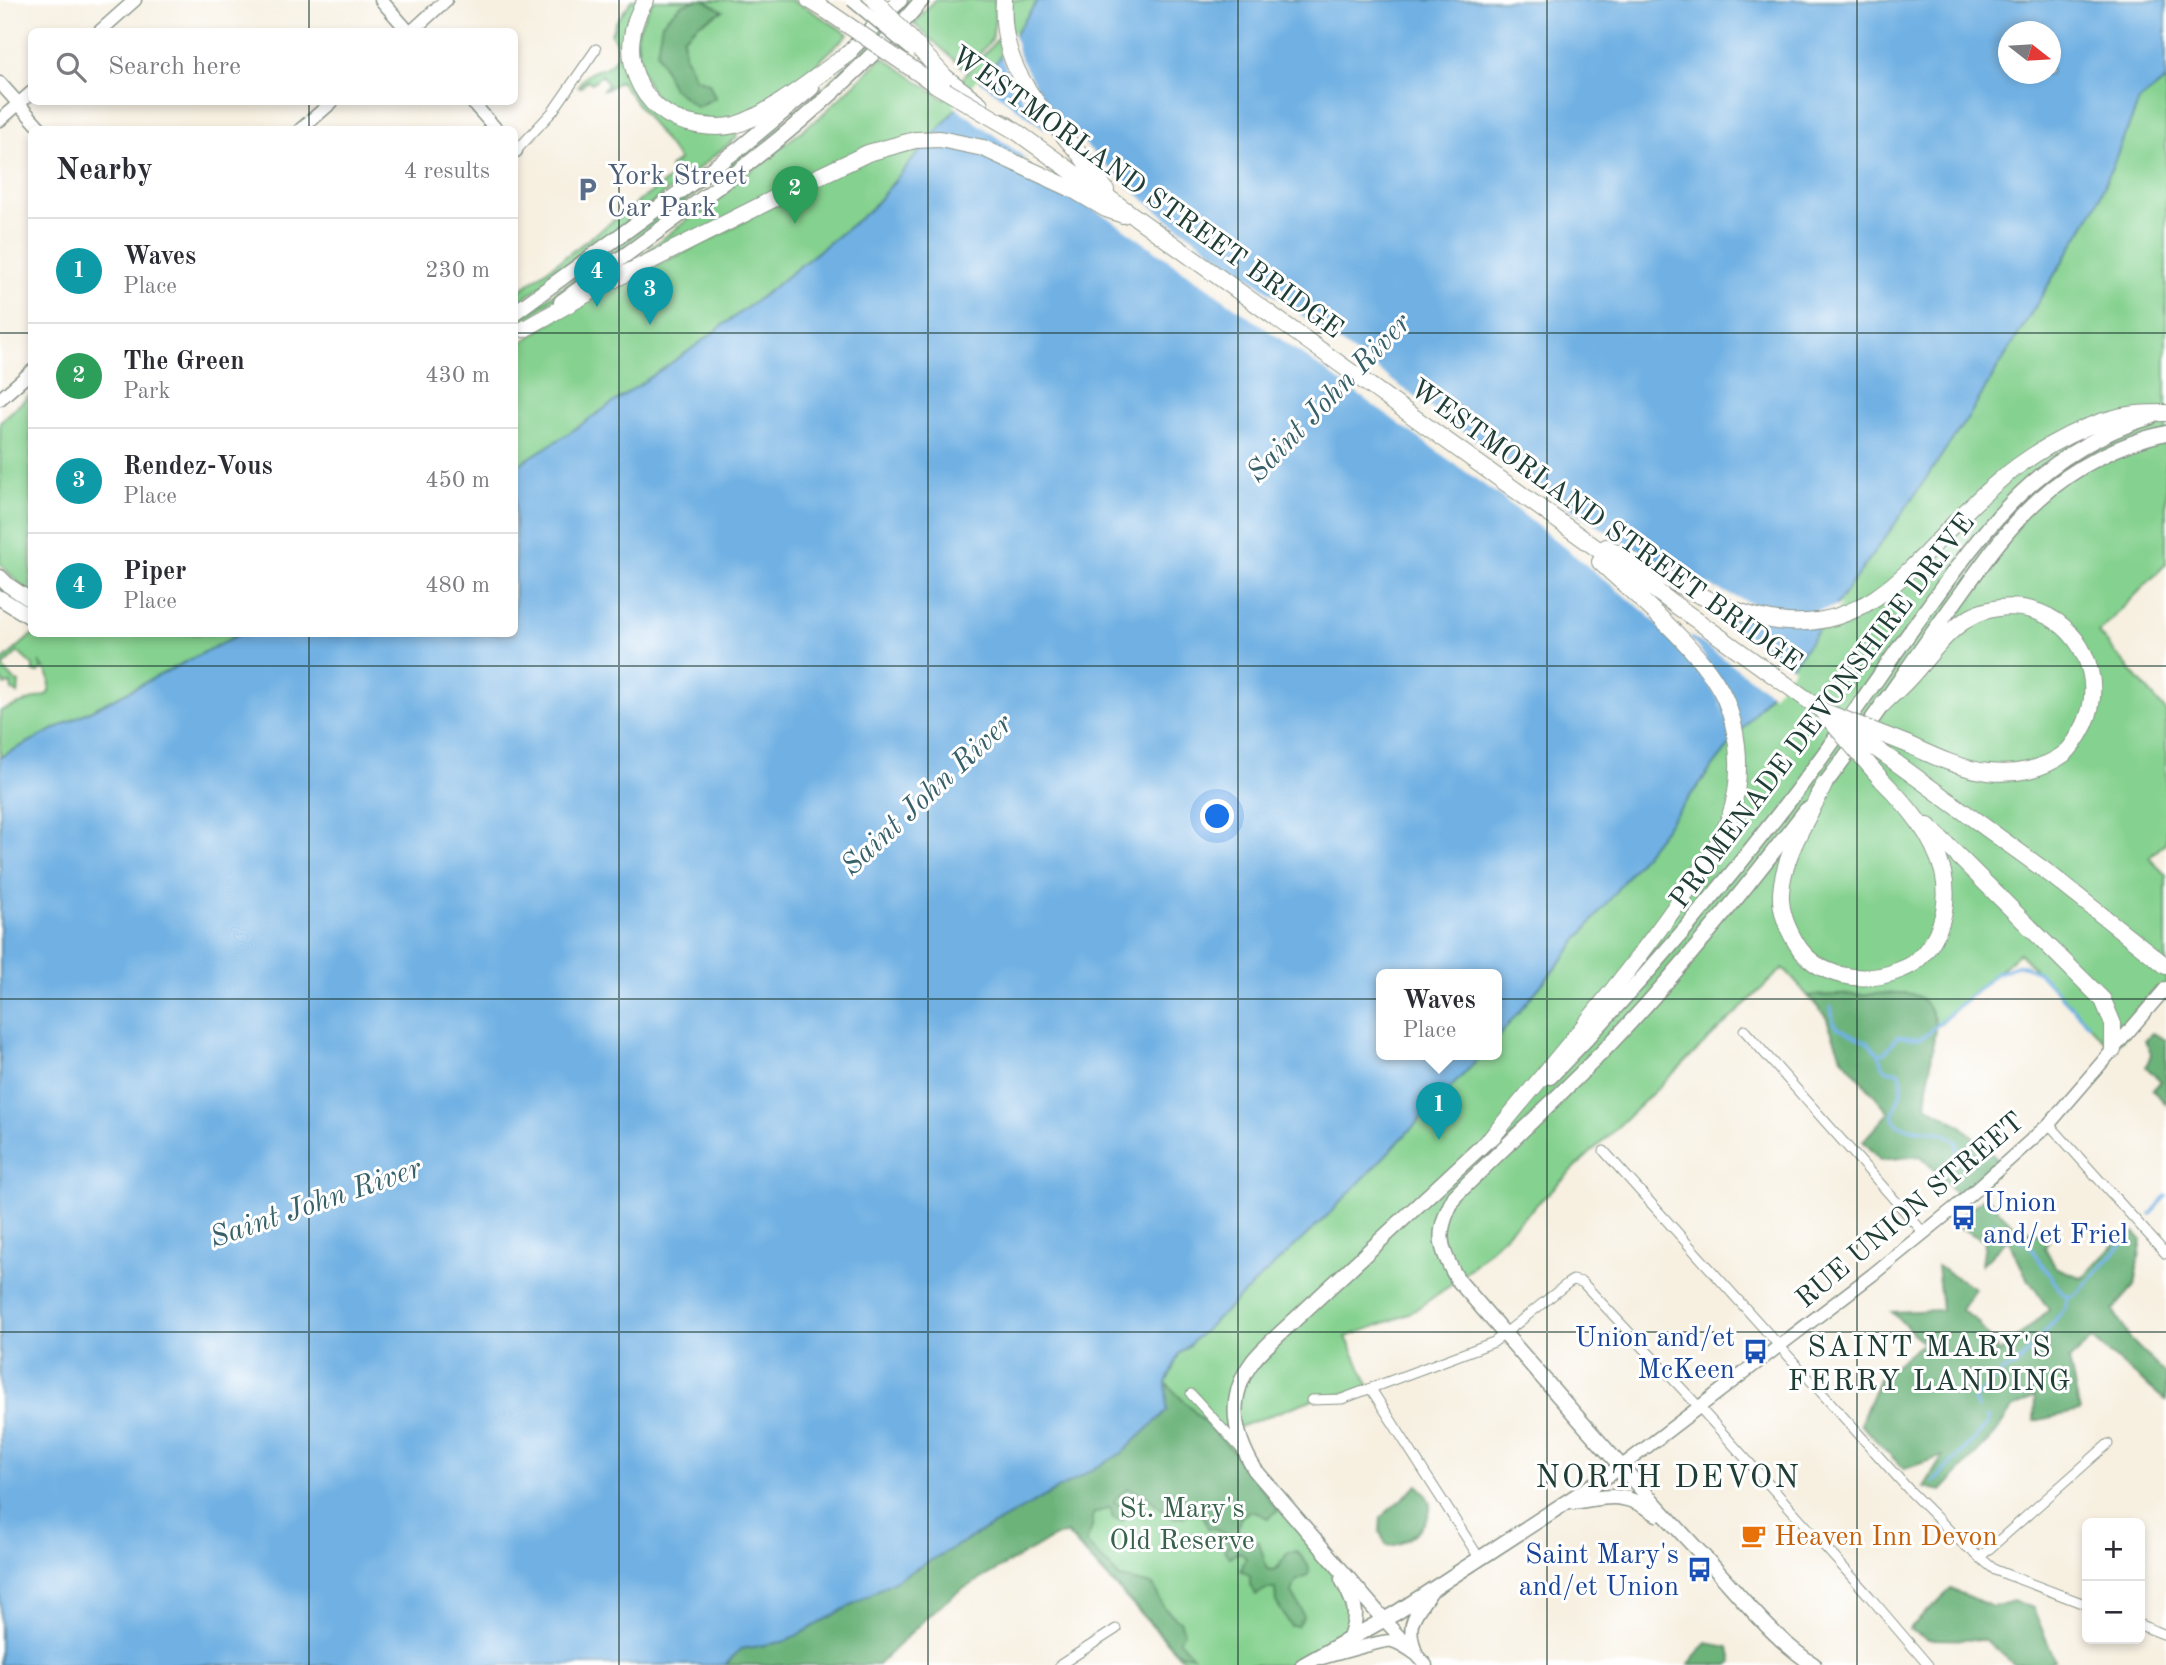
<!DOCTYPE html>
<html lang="en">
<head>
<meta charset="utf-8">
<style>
	body { margin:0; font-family:"Old Standard TT",serif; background:#f7f7f7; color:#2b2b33 }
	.controls { position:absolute; right:21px; bottom:21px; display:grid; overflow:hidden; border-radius:10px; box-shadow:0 4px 10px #0003 }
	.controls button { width:63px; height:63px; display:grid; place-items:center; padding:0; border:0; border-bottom:2px solid #e1e1e2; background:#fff; color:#2b2b33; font:35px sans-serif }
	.compass { position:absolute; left:1998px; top:21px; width:63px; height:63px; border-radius:50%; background:#fff; box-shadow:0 4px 10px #0003; rotate:107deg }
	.you { position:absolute; left:1218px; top:817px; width:24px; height:24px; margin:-18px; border:5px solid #fff; border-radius:50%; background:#1a73e8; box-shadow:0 0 0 10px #1a73e833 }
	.badge { display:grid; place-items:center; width:46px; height:46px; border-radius:50%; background:#c8321e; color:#fff; font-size:23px; font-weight:700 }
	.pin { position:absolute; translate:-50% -58px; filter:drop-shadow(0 2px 4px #0008) }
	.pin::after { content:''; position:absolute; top:37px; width:24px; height:21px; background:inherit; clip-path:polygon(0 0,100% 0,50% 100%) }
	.popup { position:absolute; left:1376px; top:969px; width:126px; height:91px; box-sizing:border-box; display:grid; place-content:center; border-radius:10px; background:#fff; filter:drop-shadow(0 2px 5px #0005); font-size:23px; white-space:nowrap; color:#7c7c81 }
	.popup b { font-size:26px; color:#2b2b33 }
	.popup::after { content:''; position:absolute; left:50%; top:100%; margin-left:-14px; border:14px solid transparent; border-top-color:#fff }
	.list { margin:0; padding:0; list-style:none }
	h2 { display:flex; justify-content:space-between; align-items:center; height:91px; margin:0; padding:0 28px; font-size:30px }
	h2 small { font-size:23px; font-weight:400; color:#7c7c81 }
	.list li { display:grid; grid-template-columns:46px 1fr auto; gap:21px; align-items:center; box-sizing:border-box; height:105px; padding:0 28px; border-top:2px solid #e1e1e2 }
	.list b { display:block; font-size:26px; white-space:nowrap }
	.list p { margin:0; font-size:23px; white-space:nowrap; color:#7c7c81 }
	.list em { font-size:23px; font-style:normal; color:#7c7c81 }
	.icon { flex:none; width:38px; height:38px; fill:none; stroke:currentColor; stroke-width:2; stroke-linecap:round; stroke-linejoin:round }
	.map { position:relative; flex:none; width:2166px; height:1665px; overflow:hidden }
	.search { position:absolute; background:#fff; box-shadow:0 4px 10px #0003; left:28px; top:28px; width:490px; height:77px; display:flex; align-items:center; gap:18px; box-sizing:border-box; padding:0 24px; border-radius:10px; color:#7c7c81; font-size:26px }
	.panel { position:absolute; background:#fff; box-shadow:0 4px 10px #0003; left:28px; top:126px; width:490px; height:511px; border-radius:10px }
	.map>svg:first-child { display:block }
</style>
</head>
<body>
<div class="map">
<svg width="2166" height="1665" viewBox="0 0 2166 1665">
	<rect width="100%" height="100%" fill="#fff"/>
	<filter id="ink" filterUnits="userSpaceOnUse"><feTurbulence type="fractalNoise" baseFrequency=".0143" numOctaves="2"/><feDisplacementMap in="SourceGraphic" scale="14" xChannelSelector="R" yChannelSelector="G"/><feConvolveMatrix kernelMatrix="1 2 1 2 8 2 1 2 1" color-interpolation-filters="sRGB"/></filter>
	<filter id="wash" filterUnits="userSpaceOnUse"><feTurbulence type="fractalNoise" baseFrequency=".00686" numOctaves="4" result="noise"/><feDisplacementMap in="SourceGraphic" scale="28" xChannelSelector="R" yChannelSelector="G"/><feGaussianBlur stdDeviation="1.57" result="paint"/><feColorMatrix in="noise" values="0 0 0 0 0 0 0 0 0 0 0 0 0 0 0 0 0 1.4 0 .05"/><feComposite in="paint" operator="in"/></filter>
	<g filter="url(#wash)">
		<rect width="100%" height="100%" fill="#f7f0e1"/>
		<path fill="#85d18f" stroke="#528762" stroke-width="2" d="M632 0H641L635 9 643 100 733 130 737 137 698 169 515 305V294L673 176 670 171V167L679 160 620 81 606 90H603L608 85 602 75 592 83 587 80 581 87 578 86C581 81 585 76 590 73 595 70 601 70 606 67 620 60 619 45 611 34L616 22Z
			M653 0H697L681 5 662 23 696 107 715 98 709 84 695 78 685 56 683 37 700 23 722 11 704 0H793V2L807 8 848 34C813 67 780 105 732 118 719 122 708 120 695 117 662 110 647 94 640 61 639 56 637 50 636 45 636 29 646 14 653 0Z
			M908 0H912C872 48 826 91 779 132L515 328 514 323 787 120C830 83 871 44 908 0Z
			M934 0H995V20L992 39 966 70 914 24Z
			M1010 0H1038L997 61 870 210 765 294 690 350 569 433 515 467V347L586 299 712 239 796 193 634 261 821 116 883 57 944 99 1004 32Z
			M2166 80V564L2098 633 2166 711V842L2149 858 2166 875V988L2113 1050 2019 953 1935 1028 1934 1018 1907 993 1808 996 1783 968 1458 1280 1409 1314 1346 1337 1371 1389 1311 1400 1236 1428 1245 1453 1330 1556 1351 1599 1349 1640 1303 1665H1188L1078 1546 1039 1500 1122 1453 1167 1411 1166 1383 1179 1354 1329 1214 1483 1054H1497V1038L1562 960 1803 651 1894 525 1970 414 2095 208 2139 101Z
			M31 394V593L23 587 0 564V422Z
			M33 634 84 636 101 634H240L0 757V711L48 694C53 679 48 673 39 662L42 669 38 673 33 671V666L18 652 2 667 16 682H19L18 694 12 690 11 684 5 685 0 678V663Z"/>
		<path fill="#6cb37a" stroke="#467857" stroke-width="2" d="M697 0H704L723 11 700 23 683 38 685 56 695 78 709 83 715 98 696 107 672 87 657 52 662 23 681 5Z
			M1907 993C1925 996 1933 1010 1935 1028L1926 1105 1960 1125 2004 1164 1963 1201 1921 1156 1881 1160 1863 1141 1889 1112 1841 1056 1826 1017 1808 996Z
			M2152 1033 2166 1040V1104L2153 1090 2161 1081 2146 1067 2151 1054 2145 1040Z
			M1986 1195C2006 1219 2019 1239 2054 1231L2045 1247 2055 1267 2082 1278 2114 1245 2134 1232 2142 1240 2134 1286 2113 1310 2131 1340 2166 1375V1401L2092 1339 2069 1360 2080 1411 2034 1421 2035 1396 2012 1409 1995 1434 1941 1491 1924 1487 1943 1456 1904 1469 1860 1424 1880 1377 1923 1343 1892 1312 1942 1310 1937 1266 1975 1288 1961 1310 1977 1321 1999 1353 2049 1310 2025 1274 2008 1239 1982 1265 1985 1241 1953 1224Z
			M1166 1383 1233 1451 1278 1510 1268 1518C1263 1516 1256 1511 1251 1512 1236 1514 1236 1531 1242 1541L1250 1538 1259 1542 1267 1569 1274 1570 1279 1566 1288 1552 1296 1551C1306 1561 1319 1575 1297 1580L1294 1586 1292 1593 1302 1610 1303 1618 1297 1626H1291L1276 1602 1275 1589H1266L1256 1595 1250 1586V1576L1241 1570 1246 1558 1240 1552 1229 1557 1224 1550 1229 1545 1224 1534 1214 1528 1208 1529 1204 1517 1193 1509 1184 1517 1173 1518C1158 1508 1146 1491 1128 1489L1117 1497 1114 1502 1122 1506 1127 1513 1122 1521 1113 1518 1110 1507 1093 1514 1092 1527 1086 1543 1120 1578 1153 1585 1164 1608 1180 1621 1184 1632 1179 1640 1193 1656 1179 1654 1067 1533 1051 1539 956 1593 929 1615 878 1665H725L741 1649 787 1641 1122 1453 1167 1411Z
			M1418 1485C1424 1492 1431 1500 1430 1509 1429 1526 1401 1549 1386 1545L1380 1532 1381 1517Z
			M1951 1589 1993 1607 2013 1601 2033 1608 2055 1660 2044 1665H2015L1985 1640 1927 1639 1909 1629Z
			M1707 1643 1729 1647 1732 1663 1730 1665H1689L1695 1655Z"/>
		<path fill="#6fb0e3" stroke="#47768c" stroke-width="2" fill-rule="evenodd" d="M1038 0H2166V80L2139 101 2095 208 1970 414 1894 525 1803 651 1562 960 1497 1038V974H1381V1054H1483L1329 1214 1179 1354 1166 1383 1167 1411 1122 1453 787 1641 741 1649 725 1665H0V757L240 634H514L515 467 569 433 690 350 765 294 870 210 997 61ZM2008 32H2050V74H2008Z"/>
		<path fill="#f7f0e1" d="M1013 31 1019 55 1038 91 1062 121 1123 182 1164 216 1571 509 1628 545 1678 572 1755 605 1799 612 1818 611 1841 605 1826 625 1702 603 1794 668 1773 695 1709 648 1687 634 1704 656 1728 728 1716 695 1686 653 1646 613 1505 500 1306 357 1109 218 1077 200 979 153 955 147 931 133 1028 160 954 106 977 79 1049 132 1025 102 1014 85 1003 61 1000 50Z"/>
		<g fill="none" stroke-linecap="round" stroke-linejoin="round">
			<path stroke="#6fb0e3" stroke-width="3.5" d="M1831 1007 1833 1021 1837 1027 1867 1042 1879 1054 1883 1066 1887 1070 1899 1072C1906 1086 1898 1101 1892 1115L1896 1123C1914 1135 1942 1125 1957 1142V1156L1961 1162
				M1879 1054 1885 1053 1897 1037C1906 1035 1913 1041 1922 1038L1995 974 2016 966H2024L2038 972 2088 1024
				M2151 1214 2166 1196
				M1993 1222 1997 1228 2027 1243 2063 1294 2069 1297 2076 1295 2128 1238
				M1978 1408 1973 1400 2003 1371 2016 1366 2065 1308 2067 1301 2066 1296
				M1934 1482 1987 1425 1988 1420 1986 1417"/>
		</g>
	</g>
	<g filter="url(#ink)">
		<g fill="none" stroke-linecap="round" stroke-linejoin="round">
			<defs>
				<path id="street" d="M516 151 553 111 596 49
					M1744 1030 1924 1233
					M2049 1124 2166 1254
					M1604 1151 1910 1491 1961 1542 1995 1570 2087 1605
					M1371 1389 1480 1559
					M1191 1394 1241 1449
					M1311 1400 1342 1399 1494 1342 1568 1283 1573 1280 1582 1282 1700 1408 1870 1597 1928 1665
					M1979 1558 2108 1444
					M2140 1625 2166 1635
					M1060 1665 1116 1629"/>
				<path id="secondary" d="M381 0 409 32
					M99 32 135 0
					M411 32 446 0
					M0 83 42 130
					M472 102 497 130
					M0 120 32 92
					M300 130 332 102
					M514 149 516 151
					M0 399 32 371
					M1622 1466 1872 1275 1963 1201 2049 1124 2166 988
					M1384 1620 1426 1665
					M1417 1655C1405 1623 1413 1618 1431 1592
					M1322 1658C1334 1655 1385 1639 1392 1641 1400 1643 1410 1650 1417 1655"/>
				<path id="primary" d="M842 59 900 0
					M561 302C687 209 821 121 922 0
					M514 313 740 148 812 88
					M0 577 8 585 32 601
					M0 598 32 618
					M1818 793C1866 731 1909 665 1955 602 1981 566 2006 529 2039 499 2074 467 2120 443 2166 433
					M1806 810C1744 890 1681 969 1611 1043 1561 1095 1507 1144 1455 1196 1436 1230 1437 1246 1458 1280 1540 1375 1622 1470 1708 1561 1742 1597 1772 1638 1814 1665
					M1550 1077C1633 992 1710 903 1782 810 1829 750 1871 687 1915 625 1982 532 2035 452 2151 417
					M1574 1502C1611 1496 1624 1491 1657 1514
					M1342 1579C1355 1605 1360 1612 1349 1640
					M1384 1620 1255 1470C1233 1434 1226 1397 1253 1361 1258 1354 1266 1347 1272 1341L1500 1129
					M1303 1665 1396 1613 1622 1466"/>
				<path id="highway" d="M646 0C613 49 637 116 697 125 709 127 723 128 735 125 771 114 818 75 849 53
					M809 0 827 11
					M1004 0C999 66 1037 104 1077 151 1087 163 1097 177 1106 190
					M945 77 980 104
					M1003 122 1823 711
					M524 329 607 283 805 183 868 153 915 140 940 139 983 148 1070 188 1106 209 1123 215
					M1606 547C1658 573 1729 618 1787 622 1884 629 1928 540 1993 486 2026 457 2074 427 2118 417 2133 413 2150 413 2166 413
					M1883 704C1893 694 1904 685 1913 674 1934 651 1949 626 1979 613 1995 607 2015 605 2032 610 2080 623 2106 678 2085 724 2080 734 2073 747 2064 754 2042 770 2014 775 1988 772 1960 769 1933 756 1907 744
					M1895 762 2051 875 2166 966
					M1824 785C1808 819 1783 855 1781 893 1780 911 1787 928 1796 943 1817 978 1864 985 1900 970 1905 968 1910 966 1914 963 1940 941 1951 905 1943 872 1933 835 1908 806 1882 780
					M1928 826 2103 1000 2113 1024V1050
					M1492 1137C1552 1065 1613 993 1668 917 1695 879 1729 839 1736 792 1741 761 1737 727 1725 699 1703 650 1639 599 1600 562"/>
			</defs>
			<use href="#street" stroke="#8b968a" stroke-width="11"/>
			<use href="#secondary" stroke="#8b968a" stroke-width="15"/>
			<use href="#primary" stroke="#8b968a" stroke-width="17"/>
			<use href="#highway" stroke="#8b968a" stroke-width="18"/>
			<use href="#street" stroke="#fff" stroke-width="9"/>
			<use href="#secondary" stroke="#fff" stroke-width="12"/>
			<use href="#primary" stroke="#fff" stroke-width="14"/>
			<use href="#highway" stroke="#fff" stroke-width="16"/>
			<defs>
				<path id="secondary-bridge" d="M852 0 912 50"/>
				<path id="highway-bridge" d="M875 0 945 77
					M827 11 936 85 1012 129
					M1823 711 1907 744
					M1824 713 1882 780
					M1845 727 1895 762"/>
			</defs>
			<use href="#secondary-bridge" stroke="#8b968a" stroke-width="15" stroke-linecap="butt"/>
			<use href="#highway-bridge" stroke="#8b968a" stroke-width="18" stroke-linecap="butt"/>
			<use href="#secondary-bridge" stroke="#fff" stroke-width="12"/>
			<use href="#highway-bridge" stroke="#fff" stroke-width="16"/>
		</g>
	</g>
	<path fill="none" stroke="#1f3d34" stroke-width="2" stroke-opacity="0.55" d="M309 0V32M619 0V1665M928 0V1665M1238 0V1665M1547 0V1665M1857 0V1665M309 102V130M0 333H32M514 333H2166M309 634V1665M0 666H2166M0 999H2166M0 1332H2166"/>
	<defs>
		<symbol id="parking-bare" viewBox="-9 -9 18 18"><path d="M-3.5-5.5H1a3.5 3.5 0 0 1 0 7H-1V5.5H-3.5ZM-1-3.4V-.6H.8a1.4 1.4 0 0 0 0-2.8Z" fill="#5c6f8a" stroke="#fff" stroke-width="2.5" paint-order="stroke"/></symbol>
		<symbol id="bus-bare" viewBox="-9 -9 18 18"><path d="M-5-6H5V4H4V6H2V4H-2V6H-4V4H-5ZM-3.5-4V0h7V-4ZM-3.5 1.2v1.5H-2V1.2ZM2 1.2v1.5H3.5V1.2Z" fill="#1a4fb4" stroke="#fff" stroke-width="2.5" paint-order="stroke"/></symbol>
		<symbol id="cafe-bare" viewBox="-9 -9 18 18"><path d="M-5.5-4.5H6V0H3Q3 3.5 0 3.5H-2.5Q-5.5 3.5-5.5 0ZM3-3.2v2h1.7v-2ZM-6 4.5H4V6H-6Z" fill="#e8710a" stroke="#fff" stroke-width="2.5" paint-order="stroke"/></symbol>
	</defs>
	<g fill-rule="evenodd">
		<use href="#parking-bare" x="570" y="172" width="35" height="35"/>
		<use href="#bus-bare" x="1946" y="1200" width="35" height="35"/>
		<use href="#bus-bare" x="1738" y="1334" width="35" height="35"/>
		<use href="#cafe-bare" x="1736" y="1518" width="35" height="35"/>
		<use href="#bus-bare" x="1682" y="1552" width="35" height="35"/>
	</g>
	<g text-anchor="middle" stroke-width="6" stroke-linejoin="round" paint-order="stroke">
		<g font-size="28" fill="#4e5e75" stroke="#fff" text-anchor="start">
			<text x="607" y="184">York Street<tspan x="607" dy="32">Car Park</tspan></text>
		</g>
		<g font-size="28" fill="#1f3d34" stroke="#fff">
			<text transform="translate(1148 191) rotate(36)" y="10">WESTMORLAND STREET BRIDGE</text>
			<text transform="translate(1607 524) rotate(36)" y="10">WESTMORLAND STREET BRIDGE</text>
			<text transform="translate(1821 710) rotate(-53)" y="10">PROMENADE DEVONSHIRE DRIVE</text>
			<text transform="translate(1909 1209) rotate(-40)" y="10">RUE UNION STREET</text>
		</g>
		<g font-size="28" fill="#164399" stroke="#fff" text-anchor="end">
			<text x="1983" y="1211" text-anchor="start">Union<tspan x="1983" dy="32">and/et Friel</tspan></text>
			<text x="1735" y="1346">Union and/et<tspan x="1735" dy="32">McKeen</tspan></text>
			<text x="1679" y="1563">Saint Mary's<tspan x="1679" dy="32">and/et Union</tspan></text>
		</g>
		<g font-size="28" fill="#38624b" stroke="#fff">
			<text x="1182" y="1517">St. Mary's<tspan x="1182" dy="32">Old Reserve</tspan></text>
		</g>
		<g font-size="28" fill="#c56008" stroke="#fff" text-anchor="start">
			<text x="1774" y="1545">Heaven Inn Devon</text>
		</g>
		<g font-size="30" font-style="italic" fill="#376069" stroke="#fff">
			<text transform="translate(1328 397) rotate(-46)" y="10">Saint John River</text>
			<text transform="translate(926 794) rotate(-43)" y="10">Saint John River</text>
			<text transform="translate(315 1202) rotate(-19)" y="10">Saint John River</text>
		</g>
		<g font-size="30" letter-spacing="2" fill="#1f3d34" stroke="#fff">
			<text x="1930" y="1356">SAINT MARY'S<tspan x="1930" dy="34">FERRY LANDING</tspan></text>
		</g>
		<g font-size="32" letter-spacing="2" fill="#1f3d34" stroke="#fff">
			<text x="1668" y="1487">NORTH DEVON</text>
		</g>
	</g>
</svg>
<div class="controls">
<button>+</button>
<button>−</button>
</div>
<svg class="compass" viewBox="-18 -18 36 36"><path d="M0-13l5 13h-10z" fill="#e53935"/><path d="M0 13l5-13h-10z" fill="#7c7c81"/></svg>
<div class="you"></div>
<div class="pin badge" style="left:1439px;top:1140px;background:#0f9aa8">1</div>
<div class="popup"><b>Waves</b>Place</div>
<div class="pin badge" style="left:795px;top:224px;background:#2e9e5b">2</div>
<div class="pin badge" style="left:650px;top:325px;background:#0f9aa8">3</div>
<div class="pin badge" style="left:597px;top:307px;background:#0f9aa8">4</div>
<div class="search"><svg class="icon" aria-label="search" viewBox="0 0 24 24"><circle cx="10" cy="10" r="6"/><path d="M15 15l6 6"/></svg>Search here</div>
<section class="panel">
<h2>Nearby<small>4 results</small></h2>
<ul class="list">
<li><span class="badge" style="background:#0f9aa8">1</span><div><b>Waves</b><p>Place</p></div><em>230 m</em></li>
<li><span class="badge" style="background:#2e9e5b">2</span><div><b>The Green</b><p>Park</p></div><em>430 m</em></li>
<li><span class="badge" style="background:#0f9aa8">3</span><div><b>Rendez-Vous</b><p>Place</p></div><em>450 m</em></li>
<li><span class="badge" style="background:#0f9aa8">4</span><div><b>Piper</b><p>Place</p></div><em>480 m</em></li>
</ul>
</section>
</div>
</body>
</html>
